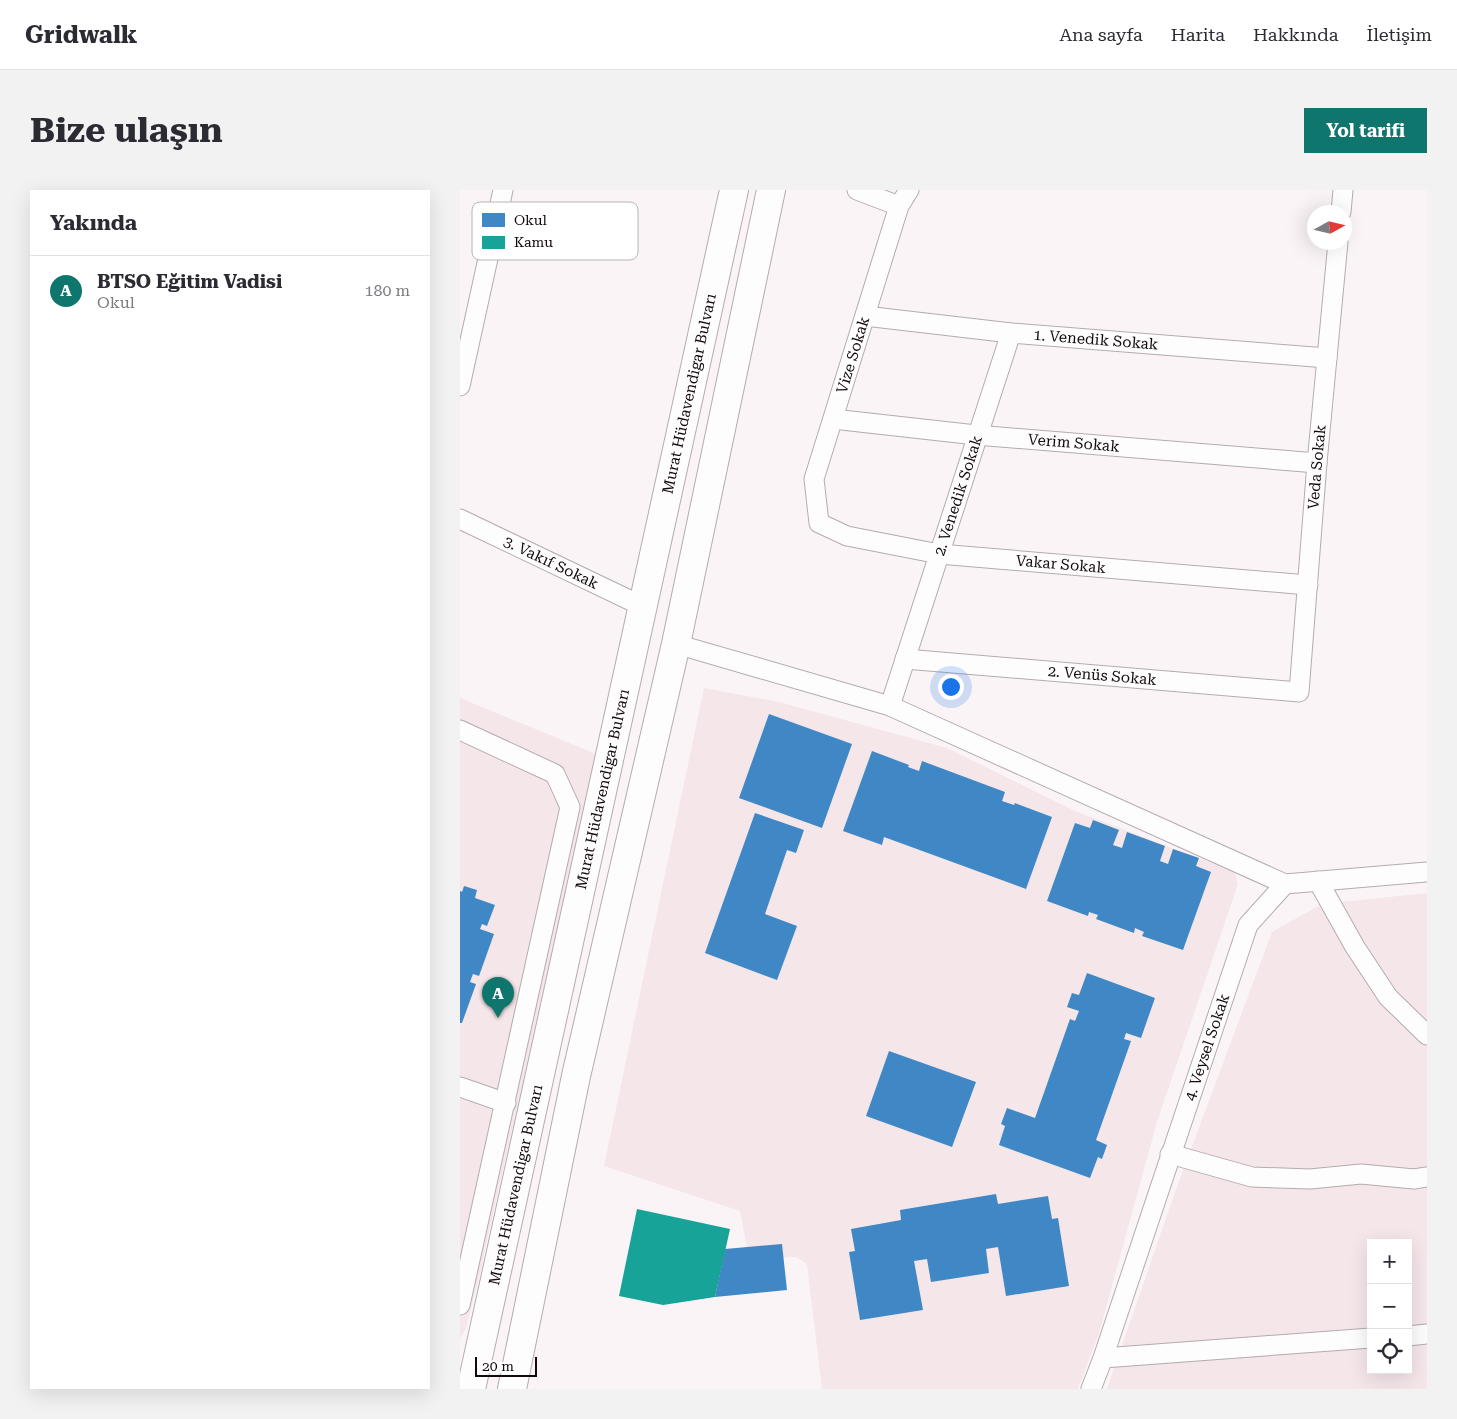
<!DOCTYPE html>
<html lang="tr">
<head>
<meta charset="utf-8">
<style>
	body { margin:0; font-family:"Roboto Serif",serif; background:#f2f2f3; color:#2b2b33 }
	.controls { position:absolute; right:15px; bottom:15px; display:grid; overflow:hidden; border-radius:0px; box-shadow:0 5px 20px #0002 }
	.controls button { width:45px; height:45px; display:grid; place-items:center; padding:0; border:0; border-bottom:1px solid #e1e1e2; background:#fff; color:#2b2b33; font:25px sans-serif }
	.compass { position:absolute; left:847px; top:15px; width:45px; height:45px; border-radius:50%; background:#fff; box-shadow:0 5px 20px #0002; rotate:82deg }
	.scale { position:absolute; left:15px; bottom:12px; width:62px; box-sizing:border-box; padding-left:5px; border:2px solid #13090d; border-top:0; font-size:14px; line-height:18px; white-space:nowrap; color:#13090d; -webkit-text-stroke:4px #fff; paint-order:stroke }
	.you { position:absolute; left:490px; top:496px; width:18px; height:18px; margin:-12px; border:4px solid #fff; border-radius:50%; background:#1a73e8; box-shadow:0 0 0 8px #1a73e833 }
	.badge { display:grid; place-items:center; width:32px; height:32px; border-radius:50%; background:#0f766e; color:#fff; font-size:16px; font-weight:700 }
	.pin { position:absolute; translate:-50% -41px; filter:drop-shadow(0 1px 2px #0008) }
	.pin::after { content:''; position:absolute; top:26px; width:18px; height:15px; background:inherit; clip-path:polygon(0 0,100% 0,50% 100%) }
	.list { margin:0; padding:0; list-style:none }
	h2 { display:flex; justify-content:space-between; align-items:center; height:65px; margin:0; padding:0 20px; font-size:21px }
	h2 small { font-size:16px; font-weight:400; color:#7c7c81 }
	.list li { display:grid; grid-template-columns:32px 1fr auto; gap:15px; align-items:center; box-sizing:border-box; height:70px; padding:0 20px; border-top:1px solid #e1e1e2 }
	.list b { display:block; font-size:19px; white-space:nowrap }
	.list p { margin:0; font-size:16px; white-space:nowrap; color:#7c7c81 }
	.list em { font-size:16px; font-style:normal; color:#7c7c81 }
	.icon { flex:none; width:28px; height:28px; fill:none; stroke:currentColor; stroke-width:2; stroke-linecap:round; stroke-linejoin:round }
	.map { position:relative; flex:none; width:967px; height:1199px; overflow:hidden; border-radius:0px }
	header { display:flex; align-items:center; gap:30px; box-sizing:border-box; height:70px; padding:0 25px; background:#fff; border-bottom:1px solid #e1e1e2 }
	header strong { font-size:24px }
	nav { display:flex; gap:28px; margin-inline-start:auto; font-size:18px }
	.intro { display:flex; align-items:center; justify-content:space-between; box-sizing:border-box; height:120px; padding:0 30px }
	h1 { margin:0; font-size:35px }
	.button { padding:12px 22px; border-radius:0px; background:#0f766e; color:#fff; font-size:18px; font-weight:700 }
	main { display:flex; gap:30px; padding:0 30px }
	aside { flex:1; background:#fff; border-radius:0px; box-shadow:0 5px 20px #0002 }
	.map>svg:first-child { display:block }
</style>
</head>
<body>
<header>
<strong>Gridwalk</strong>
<nav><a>Ana sayfa</a><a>Harita</a><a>Hakkında</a><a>İletişim</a></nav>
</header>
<div class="intro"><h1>Bize ulaşın</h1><a class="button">Yol tarifi</a></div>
<main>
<aside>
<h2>Yakında<small></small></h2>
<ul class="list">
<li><span class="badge">A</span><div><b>BTSO Eğitim Vadisi</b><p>Okul</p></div><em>180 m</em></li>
</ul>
</aside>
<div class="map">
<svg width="967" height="1199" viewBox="0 0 967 1199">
	<rect width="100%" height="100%" fill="#fbf4f6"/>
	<path fill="#f5e6ea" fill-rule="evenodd" d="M244 498 319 512 487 558 615 621 775 682 778 694 697 932 639 1143 618 1199H362L347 1074 336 1067 289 1068 280 1021 144 976Z
		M0 508 136 564 18 1092 6 1138 0 1149Z
		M967 703V1199H647L715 1002 812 742 862 714ZM911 1053H948V1180H911Z"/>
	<path fill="#3f88c5" d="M309 524 392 554 362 638 279 608Z
		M412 561 449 575 448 577 459 581 462 571 545 602 542 611 554 615 555 613 592 627 566 699 424 647 422 655 383 641Z
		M295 623 344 640 336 663 327 660 305 724 337 736 317 790 245 763Z
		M633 630 659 640 653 655 662 658 667 642 705 656 700 671 708 674 713 659 739 668 736 676 751 682 723 760 682 746 684 742 675 738 674 743 636 729 638 725 629 722 628 726 587 711 615 633 630 638Z
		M4 696 17 700 15 708 35 715 27 736 22 734 20 739 34 744 19 786 13 784 10 792 16 794 2 833H0V701L2 702Z
		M627 783 695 808 681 848 666 843 664 849 671 851 636 950 647 955 642 969 638 967 630 988 539 955 545 936 541 934 547 918 575 928 610 829 615 831 619 821 607 817 612 803 619 805Z
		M429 861 516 892 492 957 406 926Z
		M536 1004 538 1014 588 1006 592 1029 598 1028 609 1096 546 1106 538 1057 526 1059 529 1083 471 1092 467 1069 454 1071 463 1120 400 1130 389 1062 395 1061 391 1039 441 1030 440 1020Z
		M322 1054 327 1100 255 1107 265 1059Z"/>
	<path fill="#17a398" d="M177 1019 270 1039 255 1107 203 1115 159 1106Z"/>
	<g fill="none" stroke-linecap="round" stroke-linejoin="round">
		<defs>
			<g id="minor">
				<path d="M397 0 439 16"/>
				<path id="s1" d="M449 0 439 16 354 289 359 333 387 346 479 364 848 395"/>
				<path d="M881 22 883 0"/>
				<path id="s2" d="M405 126 551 143 867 168"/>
				<path d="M0 196 43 0"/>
				<path id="s3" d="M373 229 516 245 857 273"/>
				<path id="s4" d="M0 329 184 417"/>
				<path d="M216 454 430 516 825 694"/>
				<path id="s5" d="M445 469 839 502 857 273 878 52"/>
				<path id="s6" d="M430 516 551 143"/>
				<path d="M0 540 95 584 110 617 0 1115"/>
				<path d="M858 691 895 757 928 807 967 845"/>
				<path d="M0 897 46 913"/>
				<path d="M710 964 792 987 850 989 901 984 954 989 967 987"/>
				<path d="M948 1146 967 1144"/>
				<path d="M643 1168 911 1148"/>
				<path id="s7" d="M631 1199 643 1168 788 735 825 694 967 682"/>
			</g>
			<g id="primary">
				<path id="s8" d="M11 1199 274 0"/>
				<path d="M52 1199 116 886 216 454 311 0"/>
			</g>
		</defs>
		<use href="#minor" stroke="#b4abae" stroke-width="21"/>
		<use href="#primary" stroke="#b4abae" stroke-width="30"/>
		<use href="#minor" stroke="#fefdfe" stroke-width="19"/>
		<use href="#primary" stroke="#fefdfe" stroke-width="28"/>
	</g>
	<g text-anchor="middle" stroke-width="5" stroke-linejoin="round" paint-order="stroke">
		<g font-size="15" fill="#13090d" stroke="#fff">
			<text dy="5" stroke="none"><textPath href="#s2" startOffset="232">1. Venedik Sokak</textPath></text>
			<text transform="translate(393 165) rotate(-73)" y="5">Vize Sokak</text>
			<text dy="5" stroke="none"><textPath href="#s8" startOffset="1019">Murat Hüdavendigar Bulvarı</textPath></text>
			<text dy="5" stroke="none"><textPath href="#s3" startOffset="242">Verim Sokak</textPath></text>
			<text dy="5" stroke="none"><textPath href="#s5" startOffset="621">Veda Sokak</textPath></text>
			<text dy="5" stroke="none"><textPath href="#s6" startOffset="221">2. Venedik Sokak</textPath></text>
			<text dy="5" stroke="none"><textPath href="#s4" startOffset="101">3. Vakıf Sokak</textPath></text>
			<text dy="5" stroke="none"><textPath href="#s1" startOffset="596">Vakar Sokak</textPath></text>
			<text dy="5" stroke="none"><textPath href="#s5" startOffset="198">2. Venüs Sokak</textPath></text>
			<text dy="5" stroke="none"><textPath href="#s8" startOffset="614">Murat Hüdavendigar Bulvarı</textPath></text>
			<text dy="5" stroke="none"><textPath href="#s7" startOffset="361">4. Veysel Sokak</textPath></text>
			<text dy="5" stroke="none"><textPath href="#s8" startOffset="209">Murat Hüdavendigar Bulvarı</textPath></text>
		</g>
	</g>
	<rect x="12" y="12" width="166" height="58" rx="8" fill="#fff" stroke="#b8b5b6" stroke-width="1"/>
	<rect x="22" y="23" width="23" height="14" fill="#3f88c5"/>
	<rect x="22" y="46" width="23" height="13" fill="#17a398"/>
	<g font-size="14" fill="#13090d">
		<text x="54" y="35">Okul</text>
		<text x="54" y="57">Kamu</text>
	</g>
</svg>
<div class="controls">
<button>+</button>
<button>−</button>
<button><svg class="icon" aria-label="locate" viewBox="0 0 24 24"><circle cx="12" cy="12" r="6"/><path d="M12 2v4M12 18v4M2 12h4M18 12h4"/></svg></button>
</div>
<svg class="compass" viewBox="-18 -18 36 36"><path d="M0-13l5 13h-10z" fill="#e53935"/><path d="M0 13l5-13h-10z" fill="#7c7c81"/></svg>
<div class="scale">20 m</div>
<div class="you"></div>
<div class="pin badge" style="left:38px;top:828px">A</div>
</div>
</main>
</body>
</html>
